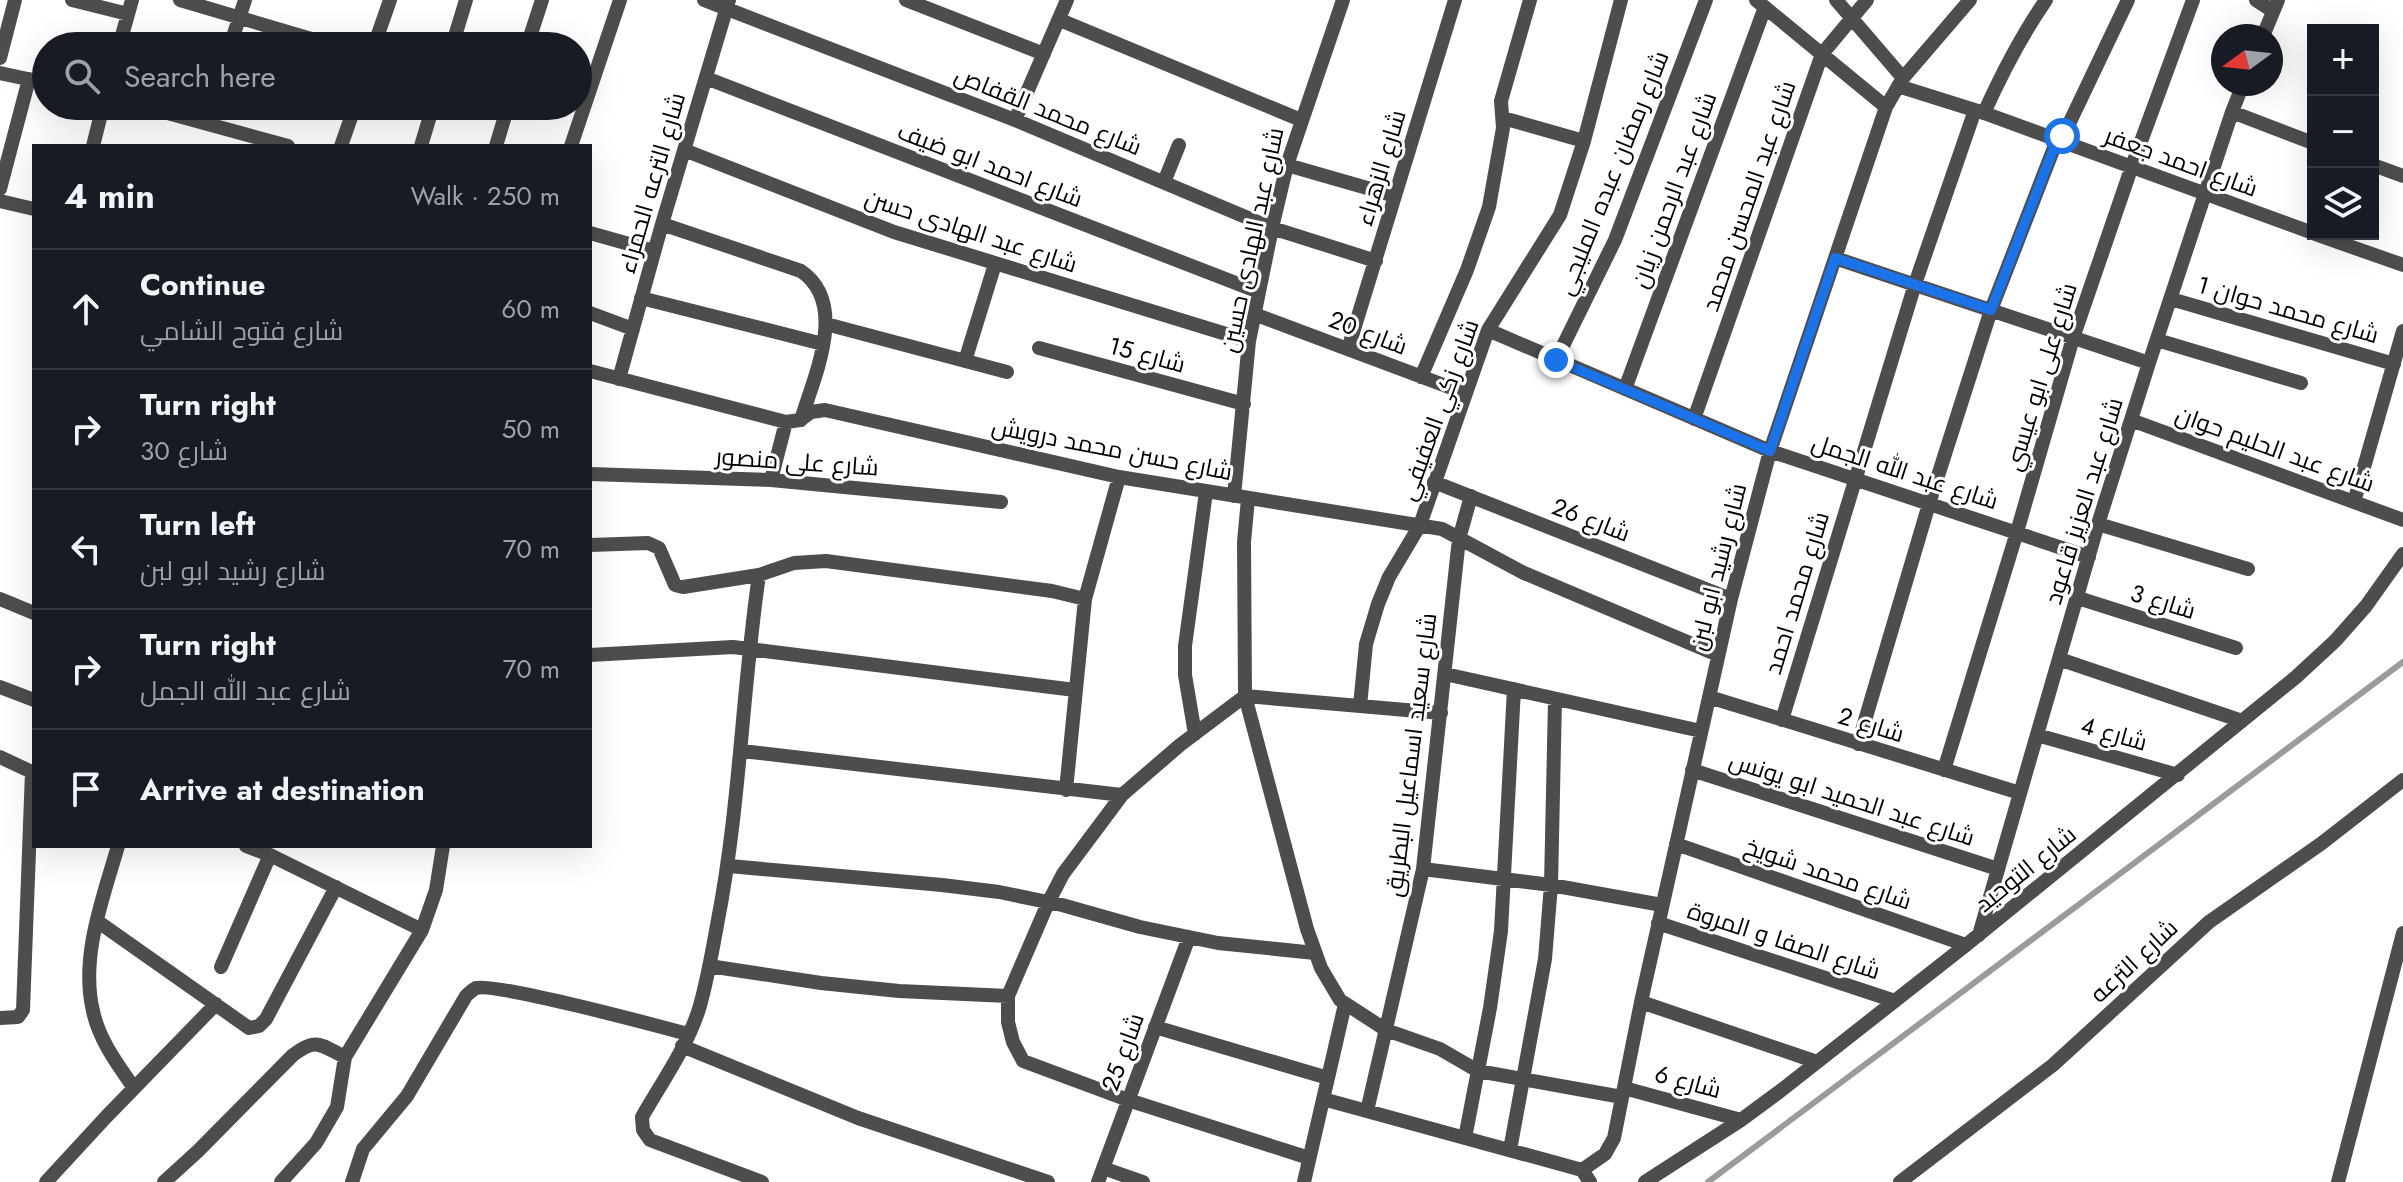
<!DOCTYPE html>
<html lang="en">
<head>
<meta charset="utf-8">
<style>
	body { margin:0; font-family:Jost,Cairo,sans-serif; background:#20242c; color:#f1f3f6 }
	.controls { position:absolute; right:24px; top:24px; display:grid; overflow:hidden; border-radius:0px; box-shadow:0 8px 32px #0002 }
	.controls button { width:72px; height:72px; display:grid; place-items:center; padding:0; border:0; border-bottom:2px solid #363941; background:#171b24; color:#f1f3f6; font:40px sans-serif }
	.compass { position:absolute; left:2211px; top:24px; width:72px; height:72px; border-radius:50%; background:#171b24; box-shadow:0 8px 32px #0002; rotate:255deg }
	.stop { position:absolute; width:24px; height:24px; margin:-18px; border:6px solid #1a73e8; border-radius:50%; background:#fff }
	.stop.end { background:#1a73e8; border-color:#fff; box-shadow:0 2px 8px #0008 }
	.list { margin:0; padding:0; list-style:none }
	h2 { display:flex; justify-content:space-between; align-items:center; height:104px; margin:0; padding:0 32px; font-size:34px }
	h2 small { font-size:26px; font-weight:400; color:#9ea1a6 }
	.list li { display:grid; grid-template-columns:52px 1fr auto; gap:24px; align-items:center; box-sizing:border-box; height:120px; padding:0 32px; border-top:2px solid #363941 }
	.list b { display:block; font-size:30px; white-space:nowrap }
	.list p { margin:0; font-size:26px; white-space:nowrap; color:#9ea1a6 }
	.list em { font-size:26px; font-style:normal; color:#9ea1a6 }
	.icon { flex:none; width:44px; height:44px; fill:none; stroke:currentColor; stroke-width:2; stroke-linecap:round; stroke-linejoin:round }
	.map { position:relative; flex:none; width:2403px; height:1182px; overflow:hidden }
	.search { position:absolute; background:#171b24; box-shadow:0 8px 32px #0002; left:32px; top:32px; width:560px; height:88px; display:flex; align-items:center; gap:20px; box-sizing:border-box; padding:0 28px; border-radius:44px; color:#9ea1a6; font-size:30px }
	.panel { position:absolute; background:#171b24; box-shadow:0 8px 32px #0002; left:32px; top:144px; width:560px; height:704px; border-radius:0px }
	.map>svg:first-child { display:block }
</style>
</head>
<body>
<div class="map">
<svg width="2403" height="1182" viewBox="0 0 2403 1182">
	<rect width="100%" height="100%" fill="#fff"/>
	<g fill="none" stroke-linecap="round" stroke-linejoin="round">
		<path stroke="#9b9b9b" stroke-width="6" d="M1708 1182 2403 662"/>
		<path stroke="#4d4d4d" stroke-width="14" d="M72 0 128 14
			M180 0 335 46
			M704 0 1015 120 1272 228 1376 261
			M906 0 1044 54
			M1756 0 1886 107
			M1836 0 1903 78
			M2256 0 2273 11
			M1060 20 1301 120
			M2263 36 2278 0
			M119 46 132 0
			M230 46 245 0
			M374 46 390 0
			M452 46 466 0
			M527 46 542 0
			M0 58 15 0
			M0 73 46 83
			M706 78 1259 292
			M1898 86 1984 113 2313 233
			M142 106 288 146
			M2232 112 2313 143
			M1984 113C2002 73 2021 36 2046 0
			M1503 118 1584 141
			M1015 120 1067 0
			M93 146 103 106
			M341 146 355 106
			M421 146 433 106
			M496 146 508 106
			M571 146 620 0
			M684 150 894 232 1249 341
			M1287 165 1395 196
			M2373 165 2403 176
			M1164 182 1179 145
			M0 189 29 79
			M0 201 34 209
			M662 224 801 271C849 304 814 376 801 420
			M590 233 654 251
			M2315 234 2403 265
			M1835 258 2149 363
			M641 298 823 344
			M2171 299 2394 364
			M590 313 633 329
			M1254 314 1465 393
			M826 324 1007 372
			M1488 330 1770 451 2089 557
			M2157 340 2301 383
			M1039 348 1244 404
			M1348 349 1455 0
			M1556 360 1615 240 1706 0
			M965 361 995 264
			M590 371 786 422 800 420
			M1421 377 1467 270 1489 207 1503 128 1501 101 1530 0
			M619 379 662 224 729 0
			M1625 389 1765 7
			M1694 419 1822 54 1867 0
			M800 420 811 412 825 410 1119 477 1442 529 1524 573 1718 655
			M2131 420 2403 520
			M590 474 771 480 1001 502
			M771 480 786 422
			M1434 482 1731 599
			M1234 496 1249 341 1272 228 1287 165 1343 0
			M1248 499 1244 542 1245 696 1307 929 1321 968 1340 1000 1386 1030 1440 1049 1478 1071 1622 1097
			M2354 502 2403 331
			M2098 524 2248 569
			M590 545 648 543 659 548 675 585 683 587 759 575 794 563 826 561 1052 591 1085 599 1066 790
			M759 575C742 691 740 809 717 925 712 953 707 982 699 1009 687 1047 662 1082 642 1117L643 1130 650 1140 762 1182
			M2078 598 2236 648
			M0 599 34 613
			M1085 599 1119 477
			M590 655 733 647 1075 690
			M2059 659 2242 721
			M1445 674 1701 731
			M0 687 34 700
			M1709 697 2020 793
			M1360 706 1366 644 1378 604 1389 577 1420 525 1488 330 1560 215 1584 141 1621 0
			M1782 720 1915 284 1975 110
			M1195 734 1185 675V646L1206 492
			M2037 735 2178 775
			M1858 744 1929 504 1991 310 2057 140 2067 128 2128 0
			M742 751 1122 795
			M0 757 34 773
			M1692 770 1998 869
			M1944 770 2017 532 2073 338 2132 166 2193 0
			M1676 844 1966 945
			M118 846C103 898 80 957 93 1011 99 1040 118 1065 134 1088
			M246 846 270 855 422 930
			M729 866 942 885 999 892 1062 905 1140 927 1218 943 1315 953
			M1423 869 1551 885 1662 905
			M97 921 249 1028 259 1026 266 1019 336 887
			M1658 923 1895 1001
			M1979 935 2098 524 2149 363 2232 112 2243 84
			M709 966 821 983 899 991 1008 996
			M221 967 270 855
			M1641 1002 1817 1062
			M0 1018 18 1017 23 1010 32 772
			M1155 1027 1328 1078
			M682 1046 858 1118 1048 1182
			M1624 1088 1741 1120
			M1323 1099 1582 1170 1590 1182
			M1367 1111 1423 869 1459 539 1471 496
			M1465 1138 1490 1008 1501 931 1514 689
			M1510 1150 1545 959 1551 885 1555 700
			M1309 1158 1128 1100 1023 1061 1013 1042 1008 1022V996L1048 903 1063 874 1122 795 1180 745 1245 696 1441 713
			M1103 1168 1143 1182
			M1582 1170 1605 1154 1614 1138 1641 1002 1731 599 1770 451 1886 107 1903 78 1970 0
			M46 1182 106 1117 216 1004
			M164 1182 198 1151 293 1055C317 1037 320 1045 345 1057
			M281 1182 316 1143 337 1107 345 1057 422 930 436 890 443 846
			M352 1182 363 1149 407 1096 466 996C469 993 472 990 476 988 494 982 658 1026 688 1034
			M1098 1182 1189 937
			M1304 1182 1345 1004
			M1645 1182 1741 1120 1779 1092 1966 945 2296 677 2335 641 2366 606 2403 554
			M1900 1182 2053 1065 2209 922 2322 843 2403 780
			M2338 1182 2403 933"/>
	</g>
	<g fill="none" stroke-linecap="round" stroke-linejoin="round">
		<path stroke="#1a73e8" stroke-width="10" d="M1556 360 1770 451 1835 258 1991 310 2057 140 2062 136"/>
	</g>
	<g text-anchor="middle" stroke-width="6" stroke-linejoin="round" paint-order="stroke">
		<g font-size="24" fill="#000" stroke="#fff">
			<text transform="translate(1048 111) rotate(22)" y="8">شارع محمد القفاص</text>
			<text transform="translate(2181 162) rotate(20)" y="8">شارع احمد جعفر</text>
			<text transform="translate(990 165) rotate(21)" y="8">شارع احمد ابو ضيف</text>
			<text transform="translate(1381 168) rotate(-73)" y="8">شارع الزهراء</text>
			<text transform="translate(1613 173) rotate(-68)" y="8">شارع رمضان عبده المليجي</text>
			<text transform="translate(652 183) rotate(-74)" y="8">شارع الترعه الحمراء</text>
			<text transform="translate(1674 190) rotate(-70)" y="8">شارع عبد الرحمن زيان</text>
			<text transform="translate(1749 196) rotate(-71)" y="8">شارع عبد المحسن محمد</text>
			<text transform="translate(971 231) rotate(18)" y="8">شارع عبد الهادى حسن</text>
			<text transform="translate(1252 240) rotate(-78)" y="8">شارع عبد الهادى حسين</text>
			<text transform="translate(2288 310) rotate(16)" y="8">شارع محمد حوان 1</text>
			<text transform="translate(1368 333) rotate(21)" y="8">شارع 20</text>
			<text transform="translate(1147 355) rotate(15)" y="8">شارع 15</text>
			<text transform="translate(2041 377) rotate(-73)" y="8">شارع على ابو عيسي</text>
			<text transform="translate(1439 410) rotate(-70)" y="8">شارع زكي العفيفي</text>
			<text transform="translate(1112 449) rotate(11)" y="8">شارع حسن محمد درويش</text>
			<text transform="translate(2275 449) rotate(20)" y="8">شارع عبد الحليم حوان</text>
			<text transform="translate(797 462) rotate(4)" y="8">شارع على منصور</text>
			<text transform="translate(1905 472) rotate(18)" y="8">شارع عبد الله الجمل</text>
			<text transform="translate(2084 501) rotate(-73)" y="8">شارع عبد العزيز قاعود</text>
			<text transform="translate(1591 520) rotate(21)" y="8">شارع 26</text>
			<text transform="translate(1718 567) rotate(-76)" y="8">شارع رشيد ابو لبن</text>
			<text transform="translate(1797 593) rotate(-73)" y="8">شارع محمد احمد</text>
			<text transform="translate(2163 602) rotate(17)" y="8">شارع 3</text>
			<text transform="translate(1871 725) rotate(17)" y="8">شارع 2</text>
			<text transform="translate(2114 734) rotate(16)" y="8">شارع 4</text>
			<text transform="translate(1411 755) rotate(-83)" y="8">شارع سعيد اسماعيل البطريق</text>
			<text transform="translate(1852 799) rotate(18)" y="8">شارع عبد الحميد ابو يونس</text>
			<text transform="translate(2026 869) rotate(-39)" y="8">شارع التوحيد</text>
			<text transform="translate(1828 874) rotate(19)" y="8">شارع محمد شويخ</text>
			<text transform="translate(1784 941) rotate(18)" y="8">شارع الصفا و المروة</text>
			<text transform="translate(2134 961) rotate(-43)" y="8">شارع الترعه</text>
			<text transform="translate(1123 1052) rotate(-70)" y="8">شارع 25</text>
			<text transform="translate(1688 1082) rotate(15)" y="8">شارع 6</text>
		</g>
	</g>
</svg>
<div class="controls">
<button>+</button>
<button>−</button>
<button><svg class="icon" aria-label="layers" viewBox="0 0 24 24"><path d="M12 4l9 5-9 5-9-5zM3 14l9 5 9-5"/></svg></button>
</div>
<svg class="compass" viewBox="-18 -18 36 36"><path d="M0-13l5 13h-10z" fill="#e53935"/><path d="M0 13l5-13h-10z" fill="#9ea1a6"/></svg>
<div class="stop" style="left:2062px;top:136px"></div>
<div class="stop end" style="left:1556px;top:360px"></div>
<div class="search"><svg class="icon" aria-label="search" viewBox="0 0 24 24"><circle cx="10" cy="10" r="6"/><path d="M15 15l6 6"/></svg>Search here</div>
<section class="panel">
<h2>4 min<small>Walk · 250 m</small></h2>
<ul class="list">
<li><svg class="icon" aria-label="ahead" viewBox="0 0 24 24"><path d="M12 20V5M6 11l6-6 6 6"/></svg><div><b>Continue</b><p>شارع فتوح الشامي</p></div><em>60 m</em></li>
<li><svg class="icon" aria-label="right" viewBox="0 0 24 24"><path d="M7 20v-9h11M14 6l5 5-5 5"/></svg><div><b>Turn right</b><p>شارع 30</p></div><em>50 m</em></li>
<li><svg class="icon" aria-label="left" viewBox="0 0 24 24"><path d="M17 20v-9H6M10 6l-5 5 5 5"/></svg><div><b>Turn left</b><p>شارع رشيد ابو لبن</p></div><em>70 m</em></li>
<li><svg class="icon" aria-label="right" viewBox="0 0 24 24"><path d="M7 20v-9h11M14 6l5 5-5 5"/></svg><div><b>Turn right</b><p>شارع عبد الله الجمل</p></div><em>70 m</em></li>
<li><svg class="icon" aria-label="arrive" viewBox="0 0 24 24"><path d="M6 21V4h12l-3 4 3 4H6"/></svg><div><b>Arrive at destination</b></div></li>
</ul>
</section>
</div>
</body>
</html>
